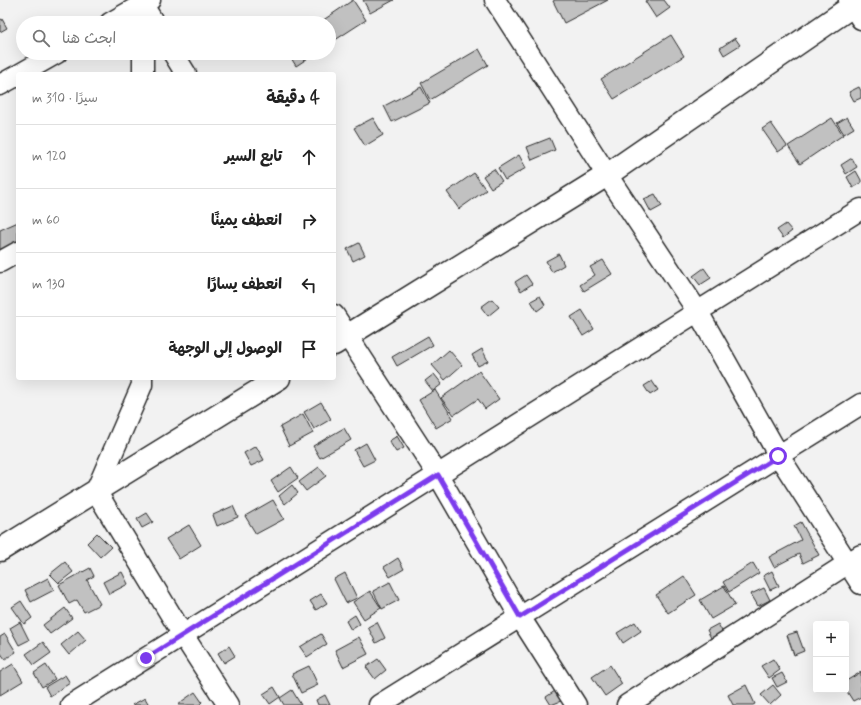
<!DOCTYPE html>
<html lang="ar">
<head>
<meta charset="utf-8">
<style>
	body { margin:0; font-family:Mynerve,"Playpen Sans Arabic",sans-serif; background:#f6f6f6; color:#222; direction:rtl }
	.controls { position:absolute; right:12px; bottom:12px; display:grid; overflow:hidden; border-radius:4px; box-shadow:0 4px 16px #0002 }
	.controls button { width:36px; height:36px; display:grid; place-items:center; padding:0; border:0; border-bottom:1px solid #e0e0e0; background:#fff; color:#222; font:20px sans-serif }
	.stop { position:absolute; width:12px; height:12px; margin:-9px; border:3px solid #7c3aed; border-radius:50%; background:#fff }
	.stop.end { background:#7c3aed; border-color:#fff; box-shadow:0 1px 4px #0008 }
	.list { margin:0; padding:0; list-style:none }
	h2 { display:flex; justify-content:space-between; align-items:center; height:52px; margin:0; padding:0 16px; font-size:17px }
	h2 small { font-size:13px; font-weight:400; color:#767676 }
	.list li { display:grid; grid-template-columns:26px 1fr auto; gap:12px; align-items:center; box-sizing:border-box; height:64px; padding:0 16px; border-top:1px solid #e0e0e0 }
	.list b { display:block; font-size:15px; white-space:nowrap }
	.list em { font-size:13px; font-style:normal; color:#767676 }
	.icon { flex:none; width:22px; height:22px; fill:none; stroke:currentColor; stroke-width:2; stroke-linecap:round; stroke-linejoin:round }
	.map { position:relative; flex:none; width:861px; height:705px; overflow:hidden; direction:ltr }
	.search { position:absolute; background:#fff; box-shadow:0 4px 16px #0002; left:16px; top:16px; width:320px; height:44px; display:flex; align-items:center; gap:10px; box-sizing:border-box; padding:0 14px; border-radius:22px; color:#767676; font-size:15px }
	.panel { position:absolute; background:#fff; box-shadow:0 4px 16px #0002; left:16px; top:72px; width:320px; height:308px; border-radius:4px; direction:rtl }
	.map>svg:first-child { display:block }
</style>
</head>
<body>
<div class="map">
<svg width="861" height="705" viewBox="0 0 861 705">
	<rect width="100%" height="100%" fill="#f2f2f2"/>
	<filter id="ink" filterUnits="userSpaceOnUse"><feTurbulence type="fractalNoise" baseFrequency=".025" numOctaves="2"/><feDisplacementMap in="SourceGraphic" scale="8" xChannelSelector="R" yChannelSelector="G"/><feConvolveMatrix kernelMatrix="1 2 1 2 8 2 1 2 1" color-interpolation-filters="sRGB"/></filter>
	<g filter="url(#ink)">
		<path fill="#c1c1c1" stroke="#2b2b2b" d="M353 0 366 20 329 44V23H319Z
			M363 0H394L370 13Z
			M555 0H608L564 23 553 1Z
			M647 0H664L670 8 656 18 645 1Z
			M2 19 7 28 0 32V20Z
			M671 35 684 56 614 99 601 79Z
			M735 38 740 45 724 55 720 48Z
			M479 49 488 65 430 100 421 83Z
			M288 53H316L296 66Z
			M421 87 430 103 392 122 384 106Z
			M859 87 861 91V98L854 101 849 92Z
			M847 117 854 128 844 134 837 123Z
			M373 118 383 135 365 146 354 128Z
			M832 118 843 135 800 164 788 146Z
			M771 123 787 146 778 152 762 129Z
			M550 138 555 150 532 160 527 147Z
			M519 155 526 168 505 180 498 168Z
			M852 158 857 167 846 174 841 165Z
			M494 169 502 181 491 188 483 176Z
			M856 171 861 180V183L853 188 847 177Z
			M474 173 486 190 459 209 447 192Z
			M655 194 662 206 651 212 644 199Z
			M18 222V245L0 254V230Z
			M786 224 792 231 783 238 777 230Z
			M359 243 365 255 353 261 347 249Z
			M559 254 564 265 552 272 546 261Z
			M603 260 612 274 584 291 580 285 595 275 590 267Z
			M704 268 711 278 700 285 693 276Z
			M526 275 532 284 521 291 515 282Z
			M540 296 545 305 537 311 531 301Z
			M492 299 499 307 488 316 481 307Z
			M582 310 594 329 583 336 571 317Z
			M428 336 433 345 397 366 392 357Z
			M482 349 488 361 478 366 472 355Z
			M449 350 462 365 445 380 432 365Z
			M479 371 499 399 485 409 478 399 454 415 441 398Z
			M434 374 442 384 433 391 425 381Z
			M652 381 658 390 650 395 644 386Z
			M435 390 453 418 436 428 419 400Z
			M321 402 331 419 314 429 304 412Z
			M303 414 313 433 289 446 280 427Z
			M344 428 351 440 320 458 313 446Z
			M397 436 404 448 396 452 389 441Z
			M366 443 375 460 363 466 354 450Z
			M256 446 264 460 251 466 244 453Z
			M291 467 298 478 278 492 271 481Z
			M319 467 326 476 306 491 299 482Z
			M292 485 298 493 285 504 279 496Z
			M273 500 284 519 256 534 245 516Z
			M233 506 238 517 217 526 213 515Z
			M147 513 153 522 142 528 137 519Z
			M801 522 819 555 803 563 799 554 774 567 769 557 801 540 794 526Z
			M189 525 201 545 179 559 166 539Z
			M97 533 111 547 100 557 87 543Z
			M398 558 404 569 390 577 384 567Z
			M65 562 73 572 59 583 50 574Z
			M753 563 759 573 729 592 723 582Z
			M90 568 94 576 87 580 100 604 84 612 77 600 69 604 59 585Z
			M772 571 779 586 770 590 763 576Z
			M122 572 128 584 109 594 103 582Z
			M345 573 357 598 346 603 334 579Z
			M684 576 696 595 668 613 656 595Z
			M48 578 54 590 31 602 25 590Z
			M390 582 399 600 382 609 373 591Z
			M724 586 735 605 711 619 700 600Z
			M764 588 770 600 758 606 751 594Z
			M370 591 381 608 364 619 353 602Z
			M321 594 327 603 316 610 310 601Z
			M21 601 32 618 24 624 12 607Z
			M65 608 72 618 50 634 43 625Z
			M355 615 360 624 351 630 346 621Z
			M20 622 29 640 19 645 10 628Z
			M377 622 385 638 376 643 368 627Z
			M635 622 641 631 623 643 617 633Z
			M718 624 727 640 715 646 707 630Z
			M78 631 86 640 69 655 61 645Z
			M797 632 804 651 794 655 787 635Z
			M5 634 16 652 5 659 0 652V637Z
			M321 634 327 644 307 657 300 647Z
			M359 637 368 654 343 667 335 650Z
			M43 642 51 653 34 665 26 654Z
			M229 646 235 656 224 663 218 653Z
			M378 659 386 670 375 679 366 667Z
			M773 659 780 670 769 678 761 666Z
			M13 664 23 681 0 695V672Z
			M46 665 55 679 42 687 34 673Z
			M610 665 622 684 605 696 592 677Z
			M309 666 318 685 301 693 292 674Z
			M861 672V697L853 701 846 690V681Z
			M782 673 787 682 777 687 772 678Z
			M65 675 70 683 50 696 45 687Z
			M746 685 755 704 753 705H733L728 695Z
			M773 685 781 695 770 705 761 695Z
			M274 687 280 697 270 704 263 694Z
			M292 690 301 705H284L280 698Z
			M555 691 561 701 551 705 546 697Z
			M195 692 202 702 199 705H178V704Z
			M325 695 330 705H318L316 700Z
			M145 698 149 705H132Z"/>
		<g fill="none" stroke-linecap="round" stroke-linejoin="round">
			<defs>
				<path id="street" d="M142 0 143 5 154 23
					M495 0 607 175 698 312 779 456 861 584
					M849 0 861 19
					M110 23 150 0
					M173 53 186 74
					M20 74 57 53
					M143 74V53
					M0 85 18 75
					M0 262 18 252
					M334 315 438 475 520 617 576 705
					M142 378V385L96 491 183 635 228 705
					M71 705 861 209
					M379 705 861 404
					M627 705 861 555"/>
				<path id="secondary" d="M334 344 607 175 861 0
					M0 550 279 378"/>
			</defs>
			<use href="#street" stroke="#2b2b2b" stroke-width="23"/>
			<use href="#secondary" stroke="#2b2b2b" stroke-width="25"/>
			<use href="#street" stroke="#fff" stroke-width="20"/>
			<use href="#secondary" stroke="#fff" stroke-width="22"/>
		</g>
	</g>
	<g fill="none" stroke-linecap="round" stroke-linejoin="round" filter="url(#ink)">
		<path stroke="#7c3aed" stroke-width="5" d="M146 658 438 475 520 617 778 456"/>
	</g>
</svg>
<div class="controls">
<button>+</button>
<button>−</button>
</div>
<div class="stop" style="left:778px;top:456px"></div>
<div class="stop end" style="left:146px;top:658px"></div>
<div class="search"><svg class="icon" aria-label="search" viewBox="0 0 24 24"><circle cx="10" cy="10" r="6"/><path d="M15 15l6 6"/></svg>ابحث هنا</div>
<section class="panel">
<h2>4 دقيقة<small>سيرًا · 310 m</small></h2>
<ul class="list">
<li><svg class="icon" aria-label="ahead" viewBox="0 0 24 24"><path d="M12 20V5M6 11l6-6 6 6"/></svg><div><b>تابع السير</b></div><em>120 m</em></li>
<li><svg class="icon" aria-label="right" viewBox="0 0 24 24"><path d="M7 20v-9h11M14 6l5 5-5 5"/></svg><div><b>انعطف يمينًا</b></div><em>60 m</em></li>
<li><svg class="icon" aria-label="left" viewBox="0 0 24 24"><path d="M17 20v-9H6M10 6l-5 5 5 5"/></svg><div><b>انعطف يسارًا</b></div><em>130 m</em></li>
<li><svg class="icon" aria-label="arrive" viewBox="0 0 24 24"><path d="M6 21V4h12l-3 4 3 4H6"/></svg><div><b>الوصول إلى الوجهة</b></div></li>
</ul>
</section>
</div>
</body>
</html>
